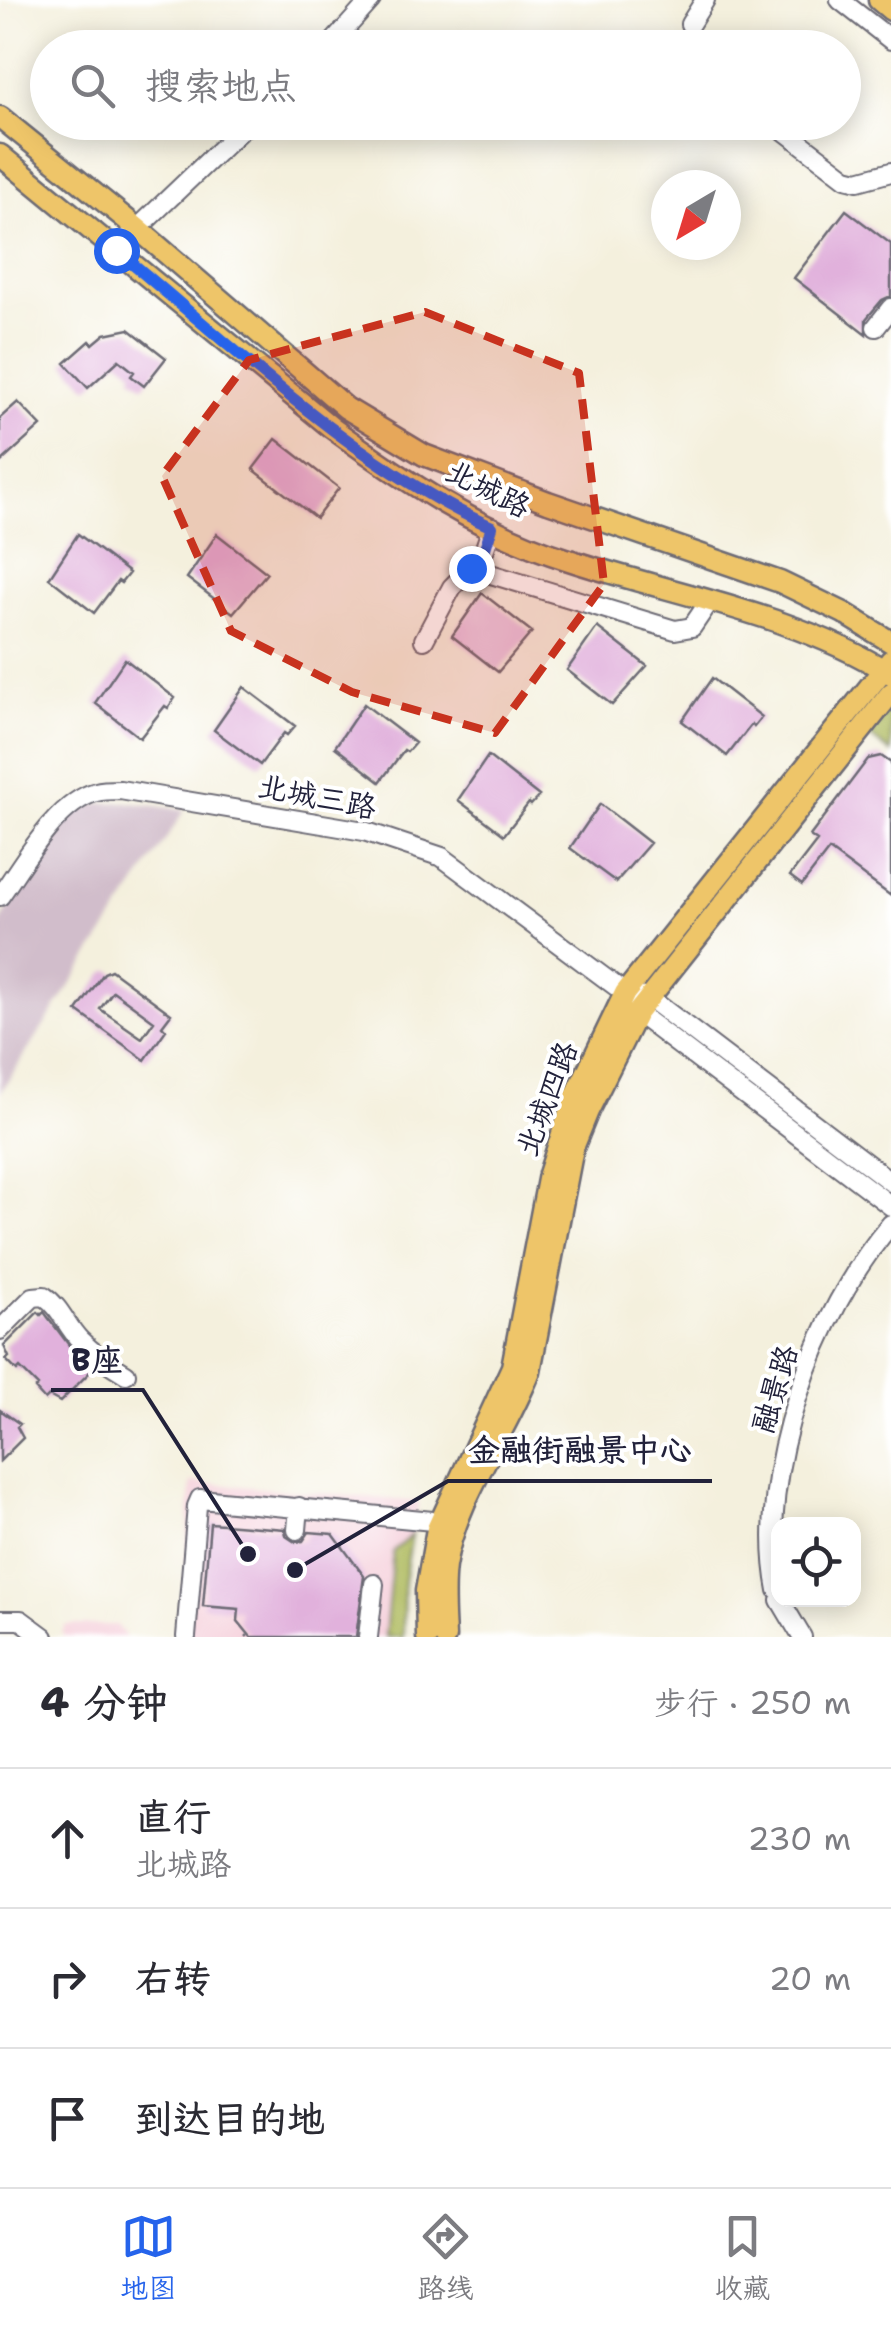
<!DOCTYPE html>
<html lang="zh">
<head>
<meta charset="utf-8">
<style>
	body { margin:0; font-family:"Shantell Sans","LXGW WenKai TC",sans-serif; background:#f2f2f3; color:#2b2b33 }
	.controls { position:absolute; right:30px; bottom:30px; display:grid; overflow:hidden; border-radius:20px; box-shadow:0 5px 25px #0003 }
	.controls button { width:90px; height:90px; display:grid; place-items:center; padding:0; border:0; border-bottom:2px solid #e1e1e2; background:#fff; color:#2b2b33; font:50px sans-serif }
	.compass { position:absolute; left:651px; top:170px; width:90px; height:90px; border-radius:50%; background:#fff; box-shadow:0 5px 25px #0003; rotate:218deg }
	.stop { position:absolute; width:30px; height:30px; margin:-22px; border:8px solid #2563eb; border-radius:50%; background:#fff }
	.stop.end { background:#2563eb; border-color:#fff; box-shadow:0 2px 10px #0008 }
	.list { margin:0; padding:0; list-style:none }
	h2 { display:flex; justify-content:space-between; align-items:center; height:130px; margin:0; padding:0 40px; font-size:42px }
	h2 small { font-size:32px; font-weight:400; color:#7c7c81 }
	.list li { display:grid; grid-template-columns:65px 1fr auto; gap:30px; align-items:center; box-sizing:border-box; height:140px; padding:0 40px; border-top:2px solid #e1e1e2 }
	.list b { display:block; font-size:38px; white-space:nowrap }
	.list p { margin:0; font-size:32px; white-space:nowrap; color:#7c7c81 }
	.list em { font-size:32px; font-style:normal; color:#7c7c81 }
	.icon { flex:none; width:55px; height:55px; fill:none; stroke:currentColor; stroke-width:2; stroke-linecap:round; stroke-linejoin:round }
	.map { position:relative; flex:none; width:891px; height:1637px; overflow:hidden }
	.search { position:absolute; background:#fff; box-shadow:0 5px 25px #0003; left:30px; right:30px; top:30px; height:110px; display:flex; align-items:center; gap:25px; box-sizing:border-box; padding:0 35px; border-radius:55px; color:#7c7c81; font-size:38px }
	.sheet { height:550px; background:#fff }
	nav { display:flex; justify-content:space-around; align-items:center; box-sizing:border-box; height:140px; border-top:2px solid #e1e1e2; background:#fff; font-size:28px; color:#7c7c81 }
	nav a { display:grid; justify-items:center; gap:5px }
	nav .on { color:#2563eb }
	.map>svg:first-child { display:block }
</style>
</head>
<body>
<div class="map">
<svg width="891" height="1637" viewBox="0 0 891 1637">
	<defs>
		<pattern id="park-crowns" width="20" height="18" patternUnits="userSpaceOnUse" patternTransform="scale(2.5)"><rect width="20" height="18" fill="#aeba5d"/><path d="M2 6a3 3 0 1 1 6 0M12 15a3 3 0 1 1 6 0" fill="none" stroke="#8d974e"/></pattern>
	</defs>
	<rect width="100%" height="100%" fill="#fff"/>
	<filter id="ink" filterUnits="userSpaceOnUse"><feTurbulence type="fractalNoise" baseFrequency=".01" numOctaves="2"/><feDisplacementMap in="SourceGraphic" scale="20" xChannelSelector="R" yChannelSelector="G"/><feConvolveMatrix kernelMatrix="1 2 1 2 8 2 1 2 1" color-interpolation-filters="sRGB"/></filter>
	<filter id="wash" filterUnits="userSpaceOnUse"><feTurbulence type="fractalNoise" baseFrequency=".0048" numOctaves="4" result="noise"/><feDisplacementMap in="SourceGraphic" scale="40" xChannelSelector="R" yChannelSelector="G"/><feGaussianBlur stdDeviation="2.25" result="paint"/><feColorMatrix in="noise" values="0 0 0 0 0 0 0 0 0 0 0 0 0 0 0 0 0 1.4 0 .05"/><feComposite in="paint" operator="in"/></filter>
	<g filter="url(#wash)">
		<rect width="100%" height="100%" fill="#f4f0dd"/>
		<path fill="#f5cfda" d="M191 1482 419 1502 404 1582 403 1637H181Z
			M66 1625H117L126 1637H65L62 1632Z"/>
		<path fill="#d1bdcb" d="M125 802 185 810 0 1093V923L36 858 62 823 82 808 99 803Z"/>
		<path fill="#aeba5d" stroke="#686e4c" stroke-width="2.5" d="M412 1535 404 1582 403 1637H385L393 1551Z"/>
		<path fill="url(#park-crowns)" stroke="#686e4c" stroke-width="2.5" d="M891 705V753L869 736Z"/>
		<g id="blocks">
			<path fill="#e1b1dc" fill-rule="evenodd" d="M846 210 891 244V296L882 300 866 319V334L794 278Z
				M129 329 166 358 144 386 131 376 134 372 119 360 88 388 65 363 90 341 93 344 105 334Z
				M18 402 41 426 0 463V418Z
				M276 439 339 488 316 518 253 469Z
				M78 534 129 573 121 583 118 581 94 613 49 578Z
				M217 534 267 573 233 613 187 578Z
				M482 593 532 632 498 672 452 636Z
				M597 627 647 666 612 705 567 670Z
				M125 659 175 698 168 708 165 706 140 738 95 703Z
				M712 678 762 717 754 727 752 724 727 756 682 721Z
				M244 687 295 726 287 735 284 733 260 765 214 730Z
				M364 704 415 743 407 752 404 750 380 782 335 747Z
				M488 756 539 796 531 805 529 803 504 835 458 800Z
				M881 756 891 763V896L829 850 802 885 790 876 817 841 810 836 868 759Z
				M600 804 650 843 616 882 570 848Z
				M111 970 171 1014 162 1026 166 1030 145 1060 77 1011 104 973ZM113 991 154 1021 142 1038 100 1009Z
				M38 1312 41 1315 44 1312 71 1348 94 1368 60 1402 49 1396 45 1400 35 1389 38 1386 20 1368 17 1371 6 1360 9 1357 4 1346Z
				M0 1410 20 1424 17 1427 23 1438 0 1461Z
				M210 1523 285 1529 286 1536 295 1542 303 1541 309 1532 333 1534 364 1576 356 1637H251L238 1621 239 1609 203 1606Z"/>
		</g>
	</g>
	<g filter="url(#ink)">
		<use href="#blocks" fill-opacity="0" stroke="#6c6a74" stroke-width="2.5"/>
		<g fill="none" stroke-linecap="round" stroke-linejoin="round">
			<defs>
				<path id="minor" d="M840 0 891 40
					M690 24 705 0
					M328 48 371 0
					M773 122 846 178 858 181 891 172
					M115 250 249 122
					M876 327 891 308
					M478 569 492 527
					M424 640 452 587 471 568 675 630 692 627 709 602
					M0 896C23 864 56 803 96 792 103 790 112 790 120 790L364 831 442 857 625 993 637 1013 891 1206
					M639 996 649 998 891 1182
					M0 1330 33 1297 44 1296C61 1307 66 1326 80 1340 94 1354 109 1364 126 1374
					M297 1530 299 1507
					M778 1590C755 1474 816 1311 891 1224
					M780 1600 802 1637
					M0 1620H21L44 1637
					M186 1637 197 1506 200 1499 454 1523
					M368 1637 374 1584"/>
				<path id="major" d="M879 0 891 10
					M0 117 137 228 346 408 424 455 548 502 780 582 844 613 891 642
					M0 155 332 428C403 480 481 532 566 559 674 595 793 613 891 674
					M427 1637 426 1591 437 1529 512 1367 549 1174 572 1103 625 993 891 660
					M445 1637C444 1614 442 1589 445 1566 456 1497 505 1436 530 1371L573 1148 588 1111 637 1013 891 693"/>
			</defs>
			<use href="#minor" stroke="#6c6a74" stroke-width="22"/>
			<use href="#major" stroke="#6c6a74" stroke-width="25"/>
			<path stroke="#6c6a74" stroke-width="2.5" stroke-dasharray="2.5 8" stroke-linecap="butt" d="M246 1637 249 1634"/>
			<use href="#minor" stroke="#fff" stroke-width="18"/>
			<use href="#major" stroke="#eec569" stroke-width="20"/>
		</g>
	</g>
	<g fill="none" stroke-linecap="round" stroke-linejoin="round" filter="url(#ink)">
		<path stroke="#2563eb" stroke-width="12" d="M116 250C230 344 357 467 492 527L478 569 471 568"/>
	</g>
	<path fill="#c8321e" fill-opacity="0.2" stroke="#c8321e" stroke-width="8" stroke-dasharray="20 12" stroke-linejoin="round" d="M425 312 579 373 604 584 495 733 352 692 231 631 162 476 249 360Z"/>
	<g text-anchor="middle" stroke-width="8" stroke-linejoin="round" paint-order="stroke">
		<g font-size="30" fill="#22223b" stroke="#fff">
			<text transform="translate(488 489) rotate(27)" y="10">北城路</text>
			<text transform="translate(317 797) rotate(11)" y="10">北城三路</text>
			<text transform="translate(547 1099) rotate(-69)" y="10">北城四路</text>
			<text transform="translate(775 1389) rotate(-73)" y="10">融景路</text>
		</g>
	</g>
	<path fill="none" stroke="#22223b" stroke-width="4" d="M248 1554L143 1390H51M295 1570L448 1481H712"/>
	<g fill="#22223b" stroke="#fff" stroke-width="4">
		<circle cx="248" cy="1554" r="10"/>
		<circle cx="295" cy="1570" r="10"/>
	</g>
	<g font-size="32" text-anchor="middle" font-weight="bold" fill="#22223b" stroke="#fff" stroke-width="8" stroke-linejoin="round" paint-order="stroke">
		<text x="97" y="1371">B座</text>
		<text x="580" y="1461">金融街融景中心</text>
	</g>
</svg>
<div class="controls">
<button><svg class="icon" aria-label="locate" viewBox="0 0 24 24"><circle cx="12" cy="12" r="6"/><path d="M12 2v4M12 18v4M2 12h4M18 12h4"/></svg></button>
</div>
<svg class="compass" viewBox="-18 -18 36 36"><path d="M0-13l5 13h-10z" fill="#e53935"/><path d="M0 13l5-13h-10z" fill="#7c7c81"/></svg>
<div class="stop" style="left:116px;top:250px"></div>
<div class="stop end" style="left:471px;top:568px"></div>
<div class="search"><svg class="icon" aria-label="search" viewBox="0 0 24 24"><circle cx="10" cy="10" r="6"/><path d="M15 15l6 6"/></svg>搜索地点</div>
</div>
<section class="sheet">
<h2>4 分钟<small>步行 · 250 m</small></h2>
<ul class="list">
<li><svg class="icon" aria-label="ahead" viewBox="0 0 24 24"><path d="M12 20V5M6 11l6-6 6 6"/></svg><div><b>直行</b><p>北城路</p></div><em>230 m</em></li>
<li><svg class="icon" aria-label="right" viewBox="0 0 24 24"><path d="M7 20v-9h11M14 6l5 5-5 5"/></svg><div><b>右转</b></div><em>20 m</em></li>
<li><svg class="icon" aria-label="arrive" viewBox="0 0 24 24"><path d="M6 21V4h12l-3 4 3 4H6"/></svg><div><b>到达目的地</b></div></li>
</ul>
</section>
<nav>
<a class="on"><svg class="icon" aria-label="map" viewBox="0 0 24 24"><path d="M3 6l6-2 6 2 6-2v14l-6 2-6-2-6 2zM9 4v14M15 6v14"/></svg>地图</a>
<a><svg class="icon" aria-label="directions" viewBox="0 0 24 24"><path d="M12 3l9 9-9 9-9-9zM9 14v-3h6M13 9l2 2-2 2"/></svg>路线</a>
<a><svg class="icon" aria-label="saved" viewBox="0 0 24 24"><path d="M7 4h10v16l-5-4-5 4z"/></svg>收藏</a>
</nav>
</body>
</html>
